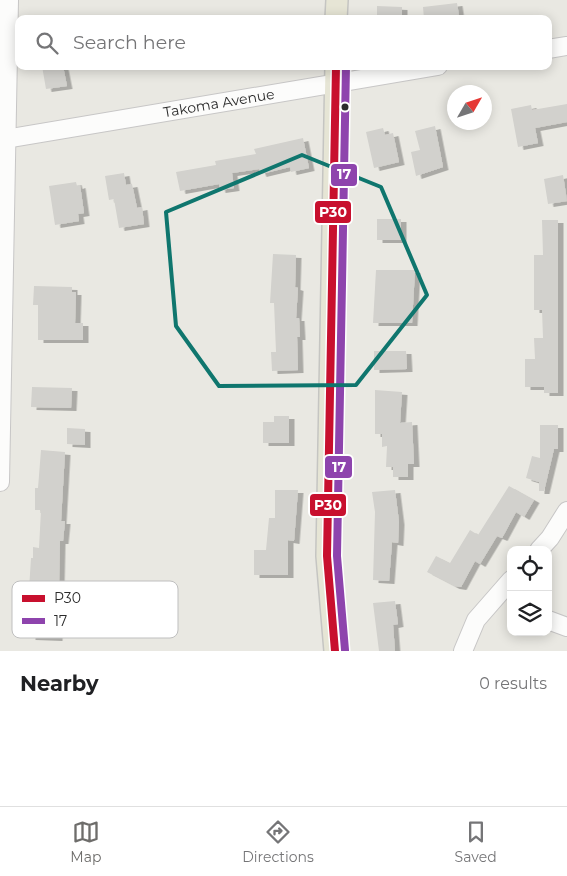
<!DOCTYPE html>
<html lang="en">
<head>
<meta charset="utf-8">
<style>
	body { margin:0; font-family:Montserrat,sans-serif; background:#f6f6f6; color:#202124 }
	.controls { position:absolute; right:15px; bottom:15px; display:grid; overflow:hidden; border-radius:10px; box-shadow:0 2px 12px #0003 }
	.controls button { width:45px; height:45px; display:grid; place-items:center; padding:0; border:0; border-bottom:1px solid #e0e0e0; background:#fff; color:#202124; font:25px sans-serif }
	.compass { position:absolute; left:447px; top:85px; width:45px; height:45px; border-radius:50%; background:#fff; box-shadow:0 2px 12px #0003; rotate:51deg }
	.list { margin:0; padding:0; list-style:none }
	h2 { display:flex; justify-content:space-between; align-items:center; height:65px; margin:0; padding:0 20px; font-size:21px }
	h2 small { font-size:16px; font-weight:400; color:#757577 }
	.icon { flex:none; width:28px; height:28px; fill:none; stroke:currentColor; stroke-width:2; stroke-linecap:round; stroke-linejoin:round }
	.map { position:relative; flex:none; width:567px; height:651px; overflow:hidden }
	.search { position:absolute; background:#fff; box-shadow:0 2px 12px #0003; left:15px; right:15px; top:15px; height:55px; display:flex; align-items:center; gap:12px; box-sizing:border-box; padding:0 18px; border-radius:10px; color:#757577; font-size:19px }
	.sheet { height:155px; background:#fff }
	nav { display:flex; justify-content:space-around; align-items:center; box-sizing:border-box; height:70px; border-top:1px solid #e0e0e0; background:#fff; font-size:14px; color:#757577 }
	nav a { display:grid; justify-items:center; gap:2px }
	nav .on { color:#6e6d6b }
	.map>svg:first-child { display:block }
</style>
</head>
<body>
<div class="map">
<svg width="567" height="651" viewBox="0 0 567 651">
	<defs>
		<filter id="shadow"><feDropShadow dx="5.5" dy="3" stdDeviation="0" flood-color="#0004"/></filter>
	</defs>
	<rect width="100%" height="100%" fill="#e9e8e2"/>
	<path fill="#d2d1cd" filter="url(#shadow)" d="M457 3 459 16 424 19 423 7Z
		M377 6 402 7V19H377Z
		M42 66H63L67 86 46 89Z
		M567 104V122L535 128 538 143 518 147 511 109 531 105 532 110Z
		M435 126 443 167 416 176 411 152 420 150 415 131Z
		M383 128 385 135 393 133 399 162 374 168 366 132Z
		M303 138 309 168 291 172 290 167 261 174 259 169 232 173 234 188 220 190 219 184 180 191 176 172 216 165 215 161 256 154 254 149Z
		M124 173 126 185 132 184 137 208 142 207 144 224 119 228 114 199 109 200 105 176Z
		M563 175 567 201 548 204 544 179Z
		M76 182 77 186 80 185 84 213 78 214 79 221 55 225 49 186Z
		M377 219H401V240H377Z
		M542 220H558V393H544V387H525V359H535L534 338H543L542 310H534V255H543Z
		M273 254 296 255 295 287 298 288 296 318H299L300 337H297L298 370 272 371 271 352H276L274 303H270Z
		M376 270H415L412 323H373Z
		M34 286 72 287V292H76L75 323H83V340H38V305H33Z
		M374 351H406L407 369 374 370Z
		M32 387 72 388 71 408 31 407Z
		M375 390 402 392 400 423 412 422 414 464H408V477H393V467H386L387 446 382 447V434H375Z
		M274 416H289V443H263V422H274Z
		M540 425H558V449H554L544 491H539V482L526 478 532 456 540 458Z
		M67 428 85 429V445L67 444Z
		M41 450 65 452 61 521H65L63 541H60L59 585H63L62 607H59L57 638 30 637 32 605H28L31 558H33V547L39 548 41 510H35V488H38Z
		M509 486 534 500 524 517 516 512 502 538 497 536 480 564 475 561 461 587 454 586 427 572 436 556 450 563 470 530 478 535Z
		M275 490H298L294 541 288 540V575H254V550H266L269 518H275Z
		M395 490 399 522 398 543 392 542 389 581 373 580 375 512 372 492Z
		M395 601 398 624 393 625 395 651H379L373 603Z"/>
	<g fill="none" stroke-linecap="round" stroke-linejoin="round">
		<defs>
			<g id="minor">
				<path d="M548 49 567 46"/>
				<path id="s1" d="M0 140 438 66"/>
				<path d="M0 482 9 0"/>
				<path d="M539 550 550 538 567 511"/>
				<path d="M548 620 567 627"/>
				<path d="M463 651 476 620 511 580"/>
			</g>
			<path id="major" d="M336 19 337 0
				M335 651 327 556 336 66"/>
		</defs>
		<use href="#minor" stroke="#c7c6c6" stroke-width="20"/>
		<use href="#major" stroke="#c5c5c2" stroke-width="24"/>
		<use href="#minor" stroke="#fcfcfb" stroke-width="18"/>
		<use href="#major" stroke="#e6e5d5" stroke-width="21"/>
		<defs>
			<path id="bus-1" d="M335 651 327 556 336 66"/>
			<path id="bus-2" d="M345 650 337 556 346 66"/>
		</defs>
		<use href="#bus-1" stroke="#fff" stroke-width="11"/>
		<use href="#bus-2" stroke="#fff" stroke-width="11"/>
		<use href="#bus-1" stroke="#c8102e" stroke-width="8"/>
		<use href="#bus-2" stroke="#8e44ad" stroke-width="8"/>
	</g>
	<path fill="none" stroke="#0f766e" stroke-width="4" stroke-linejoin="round" d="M302 155 381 187 427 295 356 385 219 386 176 326 166 212Z"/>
	<circle fill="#2b2b2b" stroke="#fff" stroke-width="2" cx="345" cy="107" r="4.5"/>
	<g text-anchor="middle" stroke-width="4" stroke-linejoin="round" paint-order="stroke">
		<g font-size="14" fill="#2b2b2b" stroke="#fff">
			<text dy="5" stroke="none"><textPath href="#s1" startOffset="222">Takoma Avenue</textPath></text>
		</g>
	</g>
	<rect x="12" y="581" width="166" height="57" rx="8" fill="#fff" stroke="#bfbfbf" stroke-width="1"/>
	<rect x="22" y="595" width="23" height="7" fill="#c8102e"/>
	<rect x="22" y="618" width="23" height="6" fill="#8e44ad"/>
	<g font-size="14" fill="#2b2b2b">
		<text x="54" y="603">P30</text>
		<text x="54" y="626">17</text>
	</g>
	<g stroke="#fff" stroke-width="2">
		<rect x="330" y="163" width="28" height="24" rx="5" fill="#8e44ad"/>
		<rect x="314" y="200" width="38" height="24" rx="5" fill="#c8102e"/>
		<rect x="324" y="455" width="29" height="24" rx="5" fill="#8e44ad"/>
		<rect x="309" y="493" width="38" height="24" rx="5" fill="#c8102e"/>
	</g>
	<g font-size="14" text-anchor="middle" font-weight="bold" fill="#fff">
		<text x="344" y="179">17</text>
		<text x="333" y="217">P30</text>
		<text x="339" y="472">17</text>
		<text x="328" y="510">P30</text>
	</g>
</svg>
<div class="controls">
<button><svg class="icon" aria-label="locate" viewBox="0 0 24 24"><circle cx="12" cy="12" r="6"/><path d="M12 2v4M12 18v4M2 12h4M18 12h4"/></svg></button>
<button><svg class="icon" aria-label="layers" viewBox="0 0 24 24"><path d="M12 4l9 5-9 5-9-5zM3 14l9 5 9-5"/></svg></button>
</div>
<svg class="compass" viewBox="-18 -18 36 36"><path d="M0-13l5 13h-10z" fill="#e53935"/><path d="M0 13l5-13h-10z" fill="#757577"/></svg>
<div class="search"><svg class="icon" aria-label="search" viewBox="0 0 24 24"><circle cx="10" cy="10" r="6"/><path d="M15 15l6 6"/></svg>Search here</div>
</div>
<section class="sheet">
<h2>Nearby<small>0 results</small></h2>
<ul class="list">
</ul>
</section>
<nav>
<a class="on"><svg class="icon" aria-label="map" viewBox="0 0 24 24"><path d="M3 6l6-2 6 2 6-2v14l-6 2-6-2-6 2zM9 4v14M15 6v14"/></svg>Map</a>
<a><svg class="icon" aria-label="directions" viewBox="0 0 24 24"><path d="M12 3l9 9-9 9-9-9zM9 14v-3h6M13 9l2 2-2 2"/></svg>Directions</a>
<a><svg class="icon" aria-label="saved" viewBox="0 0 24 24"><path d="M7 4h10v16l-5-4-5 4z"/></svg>Saved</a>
</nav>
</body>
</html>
